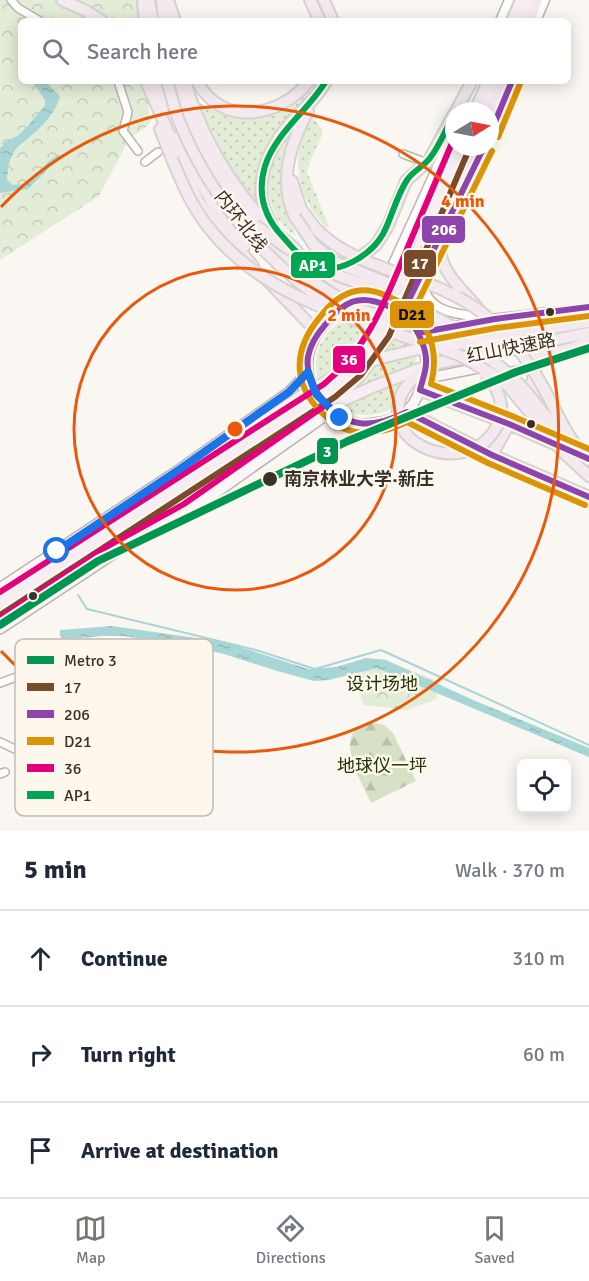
<!DOCTYPE html>
<html lang="en">
<head>
<meta charset="utf-8">
<style>
	body { margin:0; font-family:Signika,"Noto Sans SC",sans-serif; background:#f2f2f3; color:#1f2937 }
	.controls { position:absolute; right:18px; bottom:18px; display:grid; overflow:hidden; border-radius:9px; box-shadow:0 3px 15px #0003 }
	.controls button { width:54px; height:54px; display:grid; place-items:center; padding:0; border:0; border-bottom:2px solid #e0e1e3; background:#fff; color:#1f2937; font:30px sans-serif }
	.compass { position:absolute; left:445px; top:102px; width:54px; height:54px; border-radius:50%; background:#fff; box-shadow:0 3px 15px #0003; rotate:80deg }
	.stop { position:absolute; width:18px; height:18px; margin:-14px; border:4px solid #1a73e8; border-radius:50%; background:#fff }
	.stop.end { background:#1a73e8; border-color:#fff; box-shadow:0 2px 6px #0008 }
	.list { margin:0; padding:0; list-style:none }
	h2 { display:flex; justify-content:space-between; align-items:center; height:78px; margin:0; padding:0 24px; font-size:26px }
	h2 small { font-size:20px; font-weight:400; color:#747a83 }
	.list li { display:grid; grid-template-columns:39px 1fr auto; gap:18px; align-items:center; box-sizing:border-box; height:96px; padding:0 24px; border-top:2px solid #e0e1e3 }
	.list b { display:block; font-size:22px; white-space:nowrap }
	.list em { font-size:20px; font-style:normal; color:#747a83 }
	.icon { flex:none; width:33px; height:33px; fill:none; stroke:currentColor; stroke-width:2; stroke-linecap:round; stroke-linejoin:round }
	.map { position:relative; flex:none; width:589px; height:831px; overflow:hidden }
	.search { position:absolute; background:#fff; box-shadow:0 3px 15px #0003; left:18px; right:18px; top:18px; height:66px; display:flex; align-items:center; gap:15px; box-sizing:border-box; padding:0 21px; border-radius:9px; color:#747a83; font-size:22px }
	.sheet { height:366px; background:#fff }
	nav { display:flex; justify-content:space-around; align-items:center; box-sizing:border-box; height:84px; border-top:2px solid #e0e1e3; background:#fff; font-size:16px; color:#747a83 }
	nav a { display:grid; justify-items:center; gap:3px }
	nav .on { color:#7b766f }
	.map>svg:first-child { display:block }
</style>
</head>
<body>
<div class="map">
<svg width="589" height="831" viewBox="0 0 589 831">
	<defs>
		<pattern id="grass-dots" width="8" height="8" patternUnits="userSpaceOnUse" patternTransform="scale(1.5)"><rect width="8" height="8" fill="#e3ecd7"/><path d="M2 2h.1M6 6h.1" fill="none" stroke="#c3cbb9" stroke-width="1.8" stroke-linecap="round"/></pattern>
		<pattern id="forest-firs" width="22" height="20" patternUnits="userSpaceOnUse" patternTransform="scale(1.5)"><rect width="22" height="20" fill="#d6e1c6"/><path d="M5 1l3.5 6h-7zM16 11l3.5 6h-7z" fill="#b8c2aa"/></pattern>
		<pattern id="park-crowns" width="20" height="18" patternUnits="userSpaceOnUse" patternTransform="scale(1.5)"><rect width="20" height="18" fill="#e3ecd7"/><path d="M2 6a3 3 0 1 1 6 0M12 15a3 3 0 1 1 6 0" fill="none" stroke="#c3cbb9"/></pattern>
		<pattern id="water-ripples" width="26" height="14" patternUnits="userSpaceOnUse" patternTransform="scale(1.5)"><rect width="26" height="14" fill="#a8d6d6"/><path d="M2 4q2-2 4 0t4 0M15 11q2-2 4 0t4 0" fill="none" stroke="#91b8b8"/></pattern>
	</defs>
	<rect width="100%" height="100%" fill="#faf6f2"/>
	<path fill="url(#grass-dots)" d="M307 88 310 89 309 92C293 116 268 133 260 162 257 175 258 188 258 201H255L231 168 198 104 200 103C236 125 281 126 307 88Z
		M312 117 318 124 323 133 309 163 307 172 329 227H325C321 221 315 214 311 208 294 181 293 142 312 117Z
		M295 126C292 135 286 143 284 152 275 187 287 206 296 236 256 210 264 156 295 126Z
		M316 365a50 50 0 1 1 100 0a50 50 0 1 1-100 0Z"/>
	<path fill="url(#forest-firs)" d="M369 722 384 725 393 733 416 781 371 803C363 785 339 746 356 729 359 726 365 724 369 722Z"/>
	<path fill="url(#park-crowns)" d="M0 0H139L140 21H21V81H146L150 124 130 138 99 196 0 260Z
		M381 659 435 680 437 699 408 710 364 705 346 665Z"/>
	<path fill="url(#water-ripples)" d="M32 81H45L60 96C57 110 43 126 32 135 24 142 16 146 12 156 8 162 8 172 7 180L13 185 26 184 50 160 60 154 57 160 28 189 0 193V149L5 142 17 136 27 127 45 105V100Z
		M112 626 225 642 308 669 336 667 366 658 386 660 473 700 589 748V757L377 668 329 680 314 681 277 671 224 654 193 647 124 636H101L62 640 60 635V630Z"/>
	<g fill="none" stroke-linecap="round" stroke-linejoin="round">
		<path stroke="#a8d6d6" stroke-width="2" d="M78 595 87 609 256 650 315 669 381 650 589 745"/>
		<defs>
			<path id="minor" d="M11 0 18 8 40 21
				M118 81 128 112 123 131 138 151
				M403 154 422 161
				M145 162 158 152
				M0 683 30 672 91 657 105 659 128 652
				M0 742 19 751 60 743 119 718 105 659
				M0 774 5 772"/>
			<path id="tertiary" d="M500 21 509 0
				M536 21 545 0
				M490 134 512 81
				M424 277C420 314 463 315 490 318
				M419 279 484 147
				M376 301 454 130"/>
			<path id="secondary" d="M359 299C373 302 389 303 402 312 411 317 416 328 419 338 421 345 426 353 426 360 426 366 424 372 423 378 417 408 403 420 374 423 362 425 349 424 339 417 332 412 325 404 319 398 314 392 311 385 309 377 301 342 329 313 359 299Z
				M431 331 495 319 541 314
				M423 379 539 356
				M0 588 180 469 289 392 308 372
				M0 629 115 553 189 512 332 411"/>
			<path id="primary" d="M512 21 521 0
				M522 21 530 0
				M475 111 488 81
				M485 111 497 81
				M427 249 440 219
				M412 265 460 147
				M0 603 117 528
				M0 615 123 535"/>
			<path id="trunk" d="M62 0 86 11 102 21
				M149 0 153 21
				M162 0 164 21
				M168 0 175 21
				M310 0 320 21
				M324 0 333 21
				M143 3 145 21
				M529 21 537 0
				M146 81 198 201 213 221 253 266
				M157 81 167 109
				M177 81C196 157 246 221 302 273
				M185 81C199 130 226 177 259 216 269 229 285 239 297 251
				M197 81C222 128 280 118 309 81
				M456 111 472 81
				M490 112 505 81
				M160 129 172 159
				M178 137 191 166 220 216 244 247
				M292 181 301 209 316 229
				M446 207 474 147
				M295 217C278 181 290 144 308 111
				M272 224C249 189 267 148 293 120 305 107 318 97 326 81
				M336 266 360 257 376 245 388 226 406 181 429 160 454 114
				M318 269 359 299
				M266 279 317 332
				M459 287 477 307
				M541 314 589 312
				M552 328 589 322
				M433 364 589 333
				M420 390 509 424 589 459
				M539 408 532 383 539 356 570 349 589 342
				M407 412 492 455 589 497
				M562 451 589 476
				M492 455 509 424"/>
		</defs>
		<use href="#minor" stroke="#bab6af" stroke-width="10"/>
		<use href="#tertiary" stroke="#bab6af" stroke-width="11"/>
		<use href="#secondary" stroke="#bab6af" stroke-width="12"/>
		<use href="#primary" stroke="#d5d3cf" stroke-width="14"/>
		<use href="#trunk" stroke="#d5d3cf" stroke-width="14"/>
		<use href="#minor" stroke="#fefefd" stroke-width="7"/>
		<use href="#tertiary" stroke="#fefefd" stroke-width="8"/>
		<use href="#secondary" stroke="#faf6f8" stroke-width="9"/>
		<use href="#primary" stroke="#f6eef2" stroke-width="10"/>
		<use href="#trunk" stroke="#f3e9ee" stroke-width="10"/>
		<defs>
			<path id="primary-bridge" d="M331 406 375 386 427 366
				M114 520 303 395 344 371 381 358 423 348 514 337
				M117 528 329 391C375 353 388 316 412 265
				M123 535 348 388C389 347 405 302 427 249"/>
			<path id="trunk-bridge" d="M167 81C171 94 174 108 179 121 209 195 261 258 326 302
				M172 159C182 183 192 207 209 228 268 304 373 323 459 355L492 374 508 386 562 451
				M446 207C436 240 435 261 459 287
				M295 217 314 245 335 262 404 290 431 315 455 328 488 334 552 328
				M255 225C290 251 324 274 367 285 376 288 386 291 395 291
				M316 229C361 275 434 272 486 316 509 335 528 360 543 387 557 412 568 441 589 460
				M302 273C322 288 342 302 365 311 399 323 437 329 469 346 491 358 513 376 529 395 542 411 553 426 568 441
				M433 364C425 370 415 376 408 384 365 441 469 485 498 424 506 407 498 387 485 373"/>
		</defs>
		<use href="#primary-bridge" stroke="#d5d3cf" stroke-width="14" stroke-linecap="butt"/>
		<use href="#trunk-bridge" stroke="#d5d3cf" stroke-width="14" stroke-linecap="butt"/>
		<use href="#primary-bridge" stroke="#f6eef2" stroke-width="10"/>
		<use href="#trunk-bridge" stroke="#f3e9ee" stroke-width="10"/>
		<defs>
			<path id="bus-1" d="M0 615 335 397 361 375 389 336 470 147"/>
			<path id="bus-2" d="M490 134 512 81
				M403 312 484 147
				M418 333 495 319 589 307
				M589 459 509 424 420 390C422 381 426 372 426 363 427 349 417 327 407 318 402 312 395 309 388 306 359 293 344 301 325 325 317 334 310 345 308 357 306 371 311 384 319 395 344 429 371 430 407 412L492 455 589 497"/>
			<path id="bus-3" d="M498 137 520 84
				M411 316 492 151
				M420 342 496 328 589 316
				M585 505 488 463 407 422C382 434 353 439 330 420 293 390 290 353 320 317 329 305 341 294 356 291 367 289 378 292 387 296 425 311 441 346 431 384L512 416 589 449"/>
			<path id="bus-4" d="M0 592 324 384C369 347 385 301 407 249 422 214 437 179 452 143
				M0 618 110 545 184 504 327 404"/>
			<path id="bus-5" d="M326 81C308 111 276 132 265 166 257 193 264 217 283 237 292 247 301 259 313 265 337 277 371 255 383 234 392 217 396 197 407 180 413 171 423 167 430 158 440 145 446 129 454 114"/>
		</defs>
		<use href="#bus-1" stroke="#fef7ee" stroke-width="10"/>
		<use href="#bus-2" stroke="#fef7ee" stroke-width="10"/>
		<use href="#bus-3" stroke="#fef7ee" stroke-width="10"/>
		<use href="#bus-4" stroke="#fef7ee" stroke-width="10"/>
		<use href="#bus-5" stroke="#fef7ee" stroke-width="10"/>
		<use href="#bus-1" stroke="#7a4b2a" stroke-width="6"/>
		<use href="#bus-2" stroke="#8e44ad" stroke-width="6"/>
		<use href="#bus-3" stroke="#da9406" stroke-width="6"/>
		<use href="#bus-4" stroke="#e5007d" stroke-width="6"/>
		<use href="#bus-5" stroke="#00a651" stroke-width="6"/>
		<defs>
			<path id="metro-1" d="M0 625 98 561 348 441 516 372 589 348"/>
		</defs>
		<use href="#metro-1" stroke="#fef7ee" stroke-width="12"/>
		<use href="#metro-1" stroke="#009651" stroke-width="8"/>
	</g>
	<g fill="none" stroke-linecap="round" stroke-linejoin="round">
		<path stroke="#1a73e8" stroke-width="8" d="M57 551 180 469 289 392 308 372 316 394 340 418"/>
	</g>
	<g fill="none" stroke="#e8590c" stroke-width="3">
		<circle cx="235" cy="429" r="161"/>
		<path d="M1 207A323 323 0 1 1 1 651"/>
	</g>
	<g fill="#373128" stroke="#fef7ee" stroke-width="2">
		<circle cx="550" cy="312" r="5"/>
		<circle cx="531" cy="424" r="5"/>
		<circle cx="270" cy="479" r="8"/>
		<circle cx="33" cy="596" r="5"/>
	</g>
	<g text-anchor="middle" stroke-width="5" stroke-linejoin="round" paint-order="stroke">
		<g font-size="18" fill="#373128" stroke="#fef7ee">
			<text transform="translate(241 221) rotate(52)" y="6">内环北线</text>
			<text transform="translate(511 348) rotate(-11)" y="6">红山快速路</text>
		</g>
		<g font-size="18" font-weight="bold" fill="#373128" stroke="#fef7ee" text-anchor="start">
			<text x="284" y="485">南京林业大学·新庄</text>
		</g>
		<g font-size="18" fill="#213603" stroke="#fef7ee">
			<text x="382" y="690">设计场地</text>
			<text x="382" y="772">地球仪一坪</text>
		</g>
	</g>
	<rect x="15" y="639" width="198" height="177" rx="9" fill="#fef7ee" stroke="#c2bcb3" stroke-width="1.5"/>
	<rect x="27" y="656" width="27" height="8" fill="#009651"/>
	<rect x="27" y="683" width="27" height="8" fill="#7a4b2a"/>
	<rect x="27" y="710" width="27" height="8" fill="#8e44ad"/>
	<rect x="27" y="737" width="27" height="8" fill="#da9406"/>
	<rect x="27" y="764" width="27" height="8" fill="#e5007d"/>
	<rect x="27" y="791" width="27" height="8" fill="#00a651"/>
	<g font-size="16" fill="#373128">
		<text x="64" y="666">Metro 3</text>
		<text x="64" y="693">17</text>
		<text x="64" y="720">206</text>
		<text x="64" y="747">D21</text>
		<text x="64" y="774">36</text>
		<text x="64" y="801">AP1</text>
	</g>
	<circle cx="235" cy="429" r="9" fill="#e8590c" stroke="#fef7ee" stroke-width="3"/>
	<g font-size="18" text-anchor="middle" font-weight="bold" fill="#e8590c" stroke="#fef7ee" stroke-width="5" stroke-linejoin="round" paint-order="stroke">
		<text x="463" y="207">4 min</text>
		<text x="349" y="321">2 min</text>
	</g>
	<g stroke="#fef7ee" stroke-width="2">
		<rect x="421" y="215" width="45" height="29" rx="6" fill="#8e44ad"/>
		<rect x="403" y="249" width="34" height="29" rx="6" fill="#7a4b2a"/>
		<rect x="290" y="251" width="46" height="28" rx="6" fill="#00a651"/>
		<rect x="389" y="300" width="46" height="29" rx="6" fill="#da9406"/>
		<rect x="332" y="345" width="34" height="29" rx="6" fill="#e5007d"/>
		<rect x="316" y="437" width="23" height="28" rx="6" fill="#009651"/>
	</g>
	<g font-size="16" text-anchor="middle" font-weight="bold" fill="#fff">
		<text x="444" y="235">206</text>
		<text x="420" y="269">17</text>
		<text x="313" y="271">AP1</text>
		<text x="349" y="365">36</text>
		<text x="327" y="457">3</text>
	</g>
	<g font-size="16" text-anchor="middle" font-weight="bold" fill="#111">
		<text x="412" y="320">D21</text>
	</g>
</svg>
<div class="controls">
<button><svg class="icon" aria-label="locate" viewBox="0 0 24 24"><circle cx="12" cy="12" r="6"/><path d="M12 2v4M12 18v4M2 12h4M18 12h4"/></svg></button>
</div>
<svg class="compass" viewBox="-18 -18 36 36"><path d="M0-13l5 13h-10z" fill="#e53935"/><path d="M0 13l5-13h-10z" fill="#747a83"/></svg>
<div class="stop" style="left:57px;top:551px"></div>
<div class="stop end" style="left:340px;top:418px"></div>
<div class="search"><svg class="icon" aria-label="search" viewBox="0 0 24 24"><circle cx="10" cy="10" r="6"/><path d="M15 15l6 6"/></svg>Search here</div>
</div>
<section class="sheet">
<h2>5 min<small>Walk · 370 m</small></h2>
<ul class="list">
<li><svg class="icon" aria-label="ahead" viewBox="0 0 24 24"><path d="M12 20V5M6 11l6-6 6 6"/></svg><div><b>Continue</b></div><em>310 m</em></li>
<li><svg class="icon" aria-label="right" viewBox="0 0 24 24"><path d="M7 20v-9h11M14 6l5 5-5 5"/></svg><div><b>Turn right</b></div><em>60 m</em></li>
<li><svg class="icon" aria-label="arrive" viewBox="0 0 24 24"><path d="M6 21V4h12l-3 4 3 4H6"/></svg><div><b>Arrive at destination</b></div></li>
</ul>
</section>
<nav>
<a class="on"><svg class="icon" aria-label="map" viewBox="0 0 24 24"><path d="M3 6l6-2 6 2 6-2v14l-6 2-6-2-6 2zM9 4v14M15 6v14"/></svg>Map</a>
<a><svg class="icon" aria-label="directions" viewBox="0 0 24 24"><path d="M12 3l9 9-9 9-9-9zM9 14v-3h6M13 9l2 2-2 2"/></svg>Directions</a>
<a><svg class="icon" aria-label="saved" viewBox="0 0 24 24"><path d="M7 4h10v16l-5-4-5 4z"/></svg>Saved</a>
</nav>
</body>
</html>
